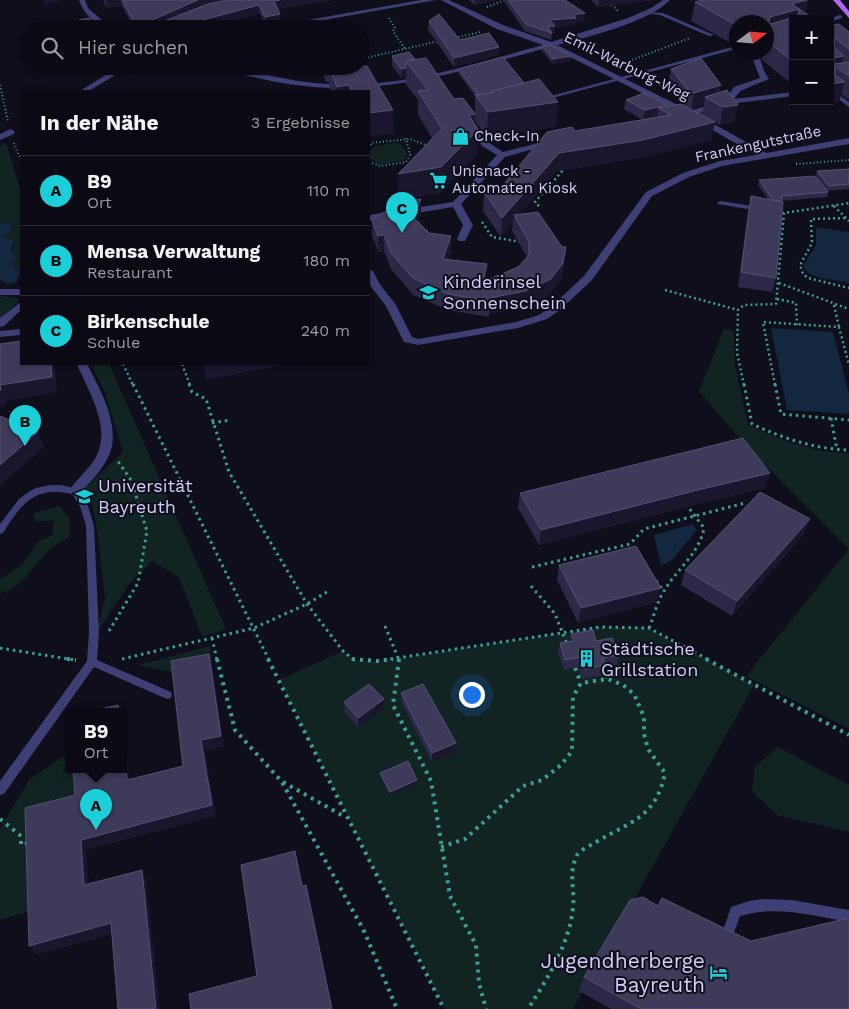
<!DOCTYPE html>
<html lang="de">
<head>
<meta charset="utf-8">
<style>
	body { margin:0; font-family:"Work Sans",sans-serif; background:#191822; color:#f1f3f6 }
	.controls { position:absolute; right:15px; top:15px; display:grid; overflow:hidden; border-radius:0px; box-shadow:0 1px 4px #0004 }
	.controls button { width:45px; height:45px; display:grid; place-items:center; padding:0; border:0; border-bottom:1px solid #2b2b34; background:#0b0a14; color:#f1f3f6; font:25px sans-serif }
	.compass { position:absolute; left:729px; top:15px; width:45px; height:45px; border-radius:50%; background:#0b0a14; box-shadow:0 1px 4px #0004; rotate:74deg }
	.you { position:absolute; left:471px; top:694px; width:18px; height:18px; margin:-12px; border:4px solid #fff; border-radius:50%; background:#1a73e8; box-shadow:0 0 0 8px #1a73e833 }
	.badge { display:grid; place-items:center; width:32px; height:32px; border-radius:50%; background:#1bcfd8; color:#111; font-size:16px; font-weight:700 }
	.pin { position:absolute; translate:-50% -41px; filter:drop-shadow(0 1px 2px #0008) }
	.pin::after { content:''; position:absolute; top:26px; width:18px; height:15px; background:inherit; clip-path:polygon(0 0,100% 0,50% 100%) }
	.popup { position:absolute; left:65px; top:708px; width:62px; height:65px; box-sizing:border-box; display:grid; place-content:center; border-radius:0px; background:#0b0a14; filter:drop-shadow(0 1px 4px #0005); font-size:16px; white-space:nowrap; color:#9a9aa0 }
	.popup b { font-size:19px; color:#f1f3f6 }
	.popup::after { content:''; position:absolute; left:50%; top:100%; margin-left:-10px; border:10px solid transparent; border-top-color:#0b0a14 }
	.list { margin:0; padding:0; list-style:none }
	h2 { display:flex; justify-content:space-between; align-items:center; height:65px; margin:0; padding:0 20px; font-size:21px }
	h2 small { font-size:16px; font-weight:400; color:#9a9aa0 }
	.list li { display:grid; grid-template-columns:32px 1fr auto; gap:15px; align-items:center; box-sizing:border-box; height:70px; padding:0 20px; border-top:1px solid #2b2b34 }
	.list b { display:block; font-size:19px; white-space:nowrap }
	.list p { margin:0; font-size:16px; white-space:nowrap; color:#9a9aa0 }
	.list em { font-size:16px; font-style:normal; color:#9a9aa0 }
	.icon { flex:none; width:28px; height:28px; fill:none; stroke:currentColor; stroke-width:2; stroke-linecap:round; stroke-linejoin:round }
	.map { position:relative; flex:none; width:849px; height:1009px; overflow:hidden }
	.search { position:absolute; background:#0b0a14; box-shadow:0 1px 4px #0004; left:20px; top:20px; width:350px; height:55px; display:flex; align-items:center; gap:12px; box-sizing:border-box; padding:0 18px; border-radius:28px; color:#9a9aa0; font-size:19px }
	.panel { position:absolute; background:#0b0a14; box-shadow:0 1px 4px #0004; left:20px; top:90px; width:350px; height:275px; border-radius:0px }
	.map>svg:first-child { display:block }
</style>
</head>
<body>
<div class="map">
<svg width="849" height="1009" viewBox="0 0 849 1009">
	<rect width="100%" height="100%" fill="#0f0e1b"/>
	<path fill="#112423" d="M6 143 21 191V271L11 264 14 245 2 236 5 222 0 225V145Z
		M396 143 402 145 407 154 405 160 379 165 371 160 369 152 375 146Z
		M0 296 18 298 19 300 0 320Z
		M724 329 734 331 735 365 748 425C780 439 814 454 849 453V549L747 447 699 391Z
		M91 364H109L226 629 202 637 179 577 152 561 129 584 96 634 105 598 96 522 92 505 81 492 123 452 105 393Z
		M60 506 70 520 69 537C61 542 52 546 46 553 33 567 21 590 0 593V579L22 565 39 541 53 535V520L35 522 34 513Z
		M849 549V729L746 676Z
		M600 627 649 628 754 685 573 1009H445L279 680 343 651 354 660 377 661Z
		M210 646 212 665 175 673 138 665Z
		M778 747 849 785V832L777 815 752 791 755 767Z
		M68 753V769H77L80 806 34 910 0 920V829L29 780Z"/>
	<path fill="#13273f" d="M5 222 11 225V233L2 236 5 239H13L12 251 17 257 11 264 21 271V276L17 278V282L8 284 0 280V225Z
		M816 227 849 232V284C835 277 811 282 803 266L816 245Z
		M771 328 833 332 849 394V414L787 410Z
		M693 524 697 530 672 560 661 566 654 535Z"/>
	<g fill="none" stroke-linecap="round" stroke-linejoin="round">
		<path stroke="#3ba094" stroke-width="2" stroke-dasharray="1 2.5" stroke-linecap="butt" d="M607 0 619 12
			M487 7 505 0
			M389 18 395 28 393 31 405 49
			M455 38 480 32
			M361 59 439 41
			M619 65 690 38
			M0 85 8 122
			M14 143 21 161
			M369 143 410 139 428 146
			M369 148 372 143
			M369 162 380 166 406 162 410 155 406 138
			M796 164 849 160
			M562 170 564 168"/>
		<path stroke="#3ba094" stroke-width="2.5" stroke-dasharray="2 3" stroke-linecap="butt" d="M500 174 514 178
			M539 206 535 202 564 169
			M834 206 849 221
			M845 218 811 219 812 243 800 265 803 274 808 278 849 288
			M482 222 492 237 521 242
			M779 283 849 309
			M665 290 738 310
			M777 299 796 303 797 325
			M834 305 839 327
			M123 364 133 385
			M182 364 190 385
			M744 385 737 353 738 310 744 305 776 304 784 213 849 203
			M775 385 763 322 839 327 849 365"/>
		<path stroke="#3ba094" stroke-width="3" stroke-dasharray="2.5 4" stroke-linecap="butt" d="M133 384 269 660
			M189 384 192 392 206 399 229 472 307 604 343 651 354 660
			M744 384 752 424C783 438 814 449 849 450
			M775 384 781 414 849 420
			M831 418 837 450
			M212 423 231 420
			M532 567 630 544 644 529 745 503
			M656 581 663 590
			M531 586 555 614 567 644
			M385 626 399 660
			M649 628C654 616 657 602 664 591 677 569 699 554 704 528L686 504
			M109 631 138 583 147 531 131 480 117 460
			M212 638 217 660
			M0 648 75 660
			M122 659 254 628 307 604 330 590
			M384 660 600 627 649 628 709 660"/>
		<path stroke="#3ba094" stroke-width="4" stroke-dasharray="3 5" stroke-linecap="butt" d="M67 659 76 660
			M217 659 235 730 282 782 364 931 397 1009
			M268 659 444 1009
			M352 659 377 661 393 659
			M399 659 393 705 431 781 450 896 476 945 479 983 486 1009
			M706 659 849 735
			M575 668 581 683
			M603 668 608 679
			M283 782 345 817
			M0 819 21 836V845L29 843
			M441 847 465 839 523 786 542 780 561 765 572 751 573 697 581 683 608 679 623 685 634 694 644 717V734L648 749 665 773C656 817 632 821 596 842 590 846 580 850 577 855 568 873 575 889 573 908 569 945 547 979 528 1009"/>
		<path fill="#3e3f75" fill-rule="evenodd" d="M645 12 663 13 714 35 709 36 660 15 645 13Z
			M736 46V49L545 100 540 99Z
			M830 88 849 102V107L830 93Z
			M720 201 759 207 762 209 759 211 718 204 717 203Z
			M50 485H61L78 489 88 506 94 526 99 632 97 660 171 692 172 695 171 698 167 699 94 667 4 794 0 795V781L87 661 89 632 86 526 80 506 72 494C34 486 22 503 3 533L0 534V524L19 499 27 493 36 488Z
			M763 899 792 900 849 910V922C813 916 776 905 740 916L732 938 728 940 724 938 722 934 731 907 749 901Z"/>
		<path fill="#3e3f75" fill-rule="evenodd" d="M79 0H85L88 8 112 29C98 29 83 13 79 0Z
			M421 0H436L274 29H257Z
			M441 0H449L503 25 551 42 628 18 651 8 663 0H670C649 22 588 37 557 45L690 111 725 100 734 87 760 78 750 52H758L764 71 769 79 740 91 734 99 793 92V96L729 104 696 114 766 153 849 138V144L722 166 689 177 652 196 592 280 560 310 547 319 518 328 418 345 404 342 386 306 369 284V270L373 271 379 283 396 305 412 337 418 339 516 322 539 315 552 306 584 276 646 192 683 173 720 161 756 155 688 116 677 118V114L682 113 550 47C451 74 365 103 262 79 249 75 230 74 218 66 235 66 250 71 267 75 287 79 307 83 327 84 400 89 473 64 543 45L497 29Z
			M840 15 842 16V18L830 22V19H827Z
			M120 66H130L89 91H80Z
			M465 118H471L488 142 503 152 550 140 554 143 505 157 461 204 473 225 465 241H459L457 239 463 225 453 207 369 221V215L453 202 497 155 482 146 464 120Z
			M11 129 15 132 14 134 0 140V134Z
			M0 289H21V295H0Z
			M21 302V310L4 326 0 327V318Z
			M21 329V335L0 337V331Z
			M77 364H87C99 387 117 419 112 446 108 464 92 481 79 494L75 495 69 491C76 479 89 470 96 457 112 427 88 391 77 364Z"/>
		<path fill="#b163eb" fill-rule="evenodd" d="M833 0H840L849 11V18Z"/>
	</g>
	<path fill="#2c2847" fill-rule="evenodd" d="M103 0H334L277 9 281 22 286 29H268L267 25 266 26 260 13 204 29H135L122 6 107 8Z
		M469 0H497L475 5Z
		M503 0H565L585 13 584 21 576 22 575 25 555 27V34H552L551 40 525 31Z
		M591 0H654L598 7Z
		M808 0 805 13 793 19V85L762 60 760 52H766V22H736V46L691 21 695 2Z
		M429 21 460 40 499 47 498 55 454 67 428 30Z
		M830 25 849 32V100L841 94 839 102 816 105 812 101H830Z
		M543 47 571 56 570 61 553 64 542 51Z
		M392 56 415 59 454 99 475 113V96L458 73V69L556 127 487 137 475 121 477 155 440 193 399 199 398 174 432 138 418 115V100L406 85V77L401 78 392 65Z
		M105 66H116L112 69Z
		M120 66H174L175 68 129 76 122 73Z
		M320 66H361L394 133 369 91H330L329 82H326Z
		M671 69 720 92 734 122 720 125 715 122 711 140 640 158 557 171 520 214 564 263 561 280 549 295 524 307 489 314V317L448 310 413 295 391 269 384 251 379 252 372 236V220L421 214 417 222 429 233 451 236V252L448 259 486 280 518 267 527 257 512 231 513 223 501 237 483 211 484 192 499 190 575 131 657 117 643 120 624 109 626 100 667 107 684 105 668 84ZM704 105 702 114 691 109Z
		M849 169V189L827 191 816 176 817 171Z
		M759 180 828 192 827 197 781 201 776 278 772 292 738 287 748 211 751 196 768 199 758 185Z
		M770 473 765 488 694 505 539 545 518 508 520 493Z
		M804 534 732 616 681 585 685 570Z
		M559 565 657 602 578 623 557 580Z
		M571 634 596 641 619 655 617 665 605 667 603 675 582 679 578 667 564 670 558 653 560 643 570 641Z
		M401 693 456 743 455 752 432 762 401 702Z
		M384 699V709L358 727 345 712 344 702Z
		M380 773 417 784 390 796 381 777Z
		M658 906 751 941 849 1009H611L579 991 584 977Z"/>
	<path fill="#19162e" d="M43 0H59L60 2 44 4Z
		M106 0H121L122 6 107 8Z
		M198 0H233L153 29 150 21Z
		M280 0H334L275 9 274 1Z
		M475 0H497L475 5Z
		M599 0H654L598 7Z
		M808 0 803 18 799 9 796 19 766 35 770 17 792 4Z
		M259 5 260 13 204 29H184L206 19Z
		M585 13 584 21 576 22 575 25 555 27V34H552V33L548 31 550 20 573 15Z
		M280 14 281 23H267V25L266 26 265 17Z
		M499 47 498 55 454 67V58Z
		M571 56 570 61 553 64V59Z
		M844 56 839 70 835 67 833 76 834 58Z
		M127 66H174L175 68 129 76Z
		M277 66H309L278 70Z
		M406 68V77L401 78V69Z
		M845 82 839 102 816 105 817 101H830V84Z
		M349 85V91H337V87Z
		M721 85 718 100 705 97 704 105 691 109 694 93Z
		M558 102 556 127 487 137 488 112Z
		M667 105 666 113 658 108 657 117 643 120 645 110Z
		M738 105 734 122 720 125 723 107Z
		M393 110 394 133 369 137V113Z
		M475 114V134L478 130 477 155 440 193 399 199 398 174 469 115Z
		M715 122 711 140 640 158 557 171 516 219 514 215 513 223 501 237 502 218 559 153Z
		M421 199V214L413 233V217Z
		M384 235V251L379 252 378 236Z
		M451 236V252L443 275V259Z
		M566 247 561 280 549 295 524 307 489 314 490 298Z
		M487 264 486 280 483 282Z
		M51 364H55L57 392 6 401V405L0 406V385Z
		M203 364H283V365L206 380Z
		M38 432 44 447 0 486V465Z
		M770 473 765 488 694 505 539 545 541 530 698 490Z
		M810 519 804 534 732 616 737 601Z
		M661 588 657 602 578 623 581 608Z
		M209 654 212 665 224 747 205 751 216 816 86 850 90 895 84 885 81 840 212 805 201 740Z
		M384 699V709L358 727V718Z
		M124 722 131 791 127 780 124 752Z
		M456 743 455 752 432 762V753Z
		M417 780V784L390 796V792Z
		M142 870 146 880 160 1009H156Z
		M111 923 116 933 36 955 29 946Z"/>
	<path fill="#3e3a5a" stroke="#555173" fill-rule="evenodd" d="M122 0H198L150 21 162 22 208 4 227 0H280L274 1 280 14 265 17 259 5 206 19 184 29H138Z
		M508 0H565L585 13 573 15 576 18 550 20 555 26 548 27 552 33 526 24Z
		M702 0H807L792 4 814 19H793V62L767 41 766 22H736V25L695 2ZM799 9 798 16 771 24 769 22 770 17Z
		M439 14 460 40 489 33 499 47 454 58 429 21Z
		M89 18 97 29H68L65 23Z
		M283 22 286 29H270L267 23Z
		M839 24 849 32V49L835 38 834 47 844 56 834 58V64L849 62V76L835 67V75L845 82 830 84V25Z
		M334 26 336 29H307Z
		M550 45 571 56 553 59 543 47Z
		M409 52 415 59 406 61V68L401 69 392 56Z
		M503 57 524 83 492 91V93L478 95 458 69Z
		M426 58 454 99 463 98 475 114 469 115 478 130 441 167 398 174 442 129 418 91 428 90 406 61Z
		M701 58 721 85 694 93 688 90 671 69Z
		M322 66H328V74H326Z
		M328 66H367L393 110 369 113V91H352L349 85 337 87Z
		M539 79 558 102 488 112 475 95 493 93 492 91Z
		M727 90 738 105 723 107 705 97Z
		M644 93 667 105 645 110 626 100Z
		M681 104 715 122 643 140 559 153 502 218 484 192 499 190 547 132 572 127 575 131 671 115 658 108Z
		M849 169V184L829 186 817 171Z
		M815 176 828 192 782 196 781 201 773 200 759 180Z
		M751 196 783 202 776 278 741 272Z
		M421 199 413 217 429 233 451 236 443 259 487 264 483 282 518 267 529 255V242L514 215 538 212 562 247H566L563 263 551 279 525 291 490 298V301L448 294 413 278 391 253 384 235 378 236 372 220 400 202Z
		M21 341V364H51L52 377 0 385 1 390H0V344Z
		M0 416 38 432 0 465Z
		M743 438 770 473 698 490 541 530 520 493Z
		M760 492 810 519 737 601 685 570Z
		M636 546 661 588 581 608 559 565Z
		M593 630 596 641 612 638 619 655 603 658 605 665 584 669 580 657 565 660 560 643 574 641 571 634Z
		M209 654 221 736 201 740 212 805 81 840 84 885 142 870 156 1009H118L111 923 29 946 25 808 75 795 73 769H124V752L127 780 183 766 171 661Z
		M369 684 384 699 358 718 344 702Z
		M423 684 456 743 432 753 401 693Z
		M118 705 119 711H91Z
		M408 761 417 780 390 792 380 773Z
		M295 851 302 886 306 885 332 1009H191L189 994 257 976 241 865Z
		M643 897 658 906 662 898 751 941 849 918V1009H641L584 977 630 900Z"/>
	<defs>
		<symbol id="shop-bare" viewBox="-9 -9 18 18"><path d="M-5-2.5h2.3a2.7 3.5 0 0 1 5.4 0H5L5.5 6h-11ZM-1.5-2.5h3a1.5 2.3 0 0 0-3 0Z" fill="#1bcfd8" stroke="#0f0e1b" stroke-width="2.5" paint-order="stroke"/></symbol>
		<symbol id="supermarket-bare" viewBox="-9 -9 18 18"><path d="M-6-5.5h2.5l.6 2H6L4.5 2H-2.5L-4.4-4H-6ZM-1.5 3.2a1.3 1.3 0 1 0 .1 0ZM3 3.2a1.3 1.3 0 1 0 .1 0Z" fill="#1bcfd8" stroke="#0f0e1b" stroke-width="2.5" paint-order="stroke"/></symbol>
		<symbol id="school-bare" viewBox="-9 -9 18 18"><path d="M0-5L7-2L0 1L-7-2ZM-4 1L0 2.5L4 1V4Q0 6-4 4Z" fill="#1bcfd8" stroke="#0f0e1b" stroke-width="2.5" paint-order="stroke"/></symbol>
		<symbol id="university-bare" viewBox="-9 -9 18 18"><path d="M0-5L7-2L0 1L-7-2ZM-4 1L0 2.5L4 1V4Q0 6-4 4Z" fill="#1bcfd8" stroke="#0f0e1b" stroke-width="2.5" paint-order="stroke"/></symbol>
		<symbol id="building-bare" viewBox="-9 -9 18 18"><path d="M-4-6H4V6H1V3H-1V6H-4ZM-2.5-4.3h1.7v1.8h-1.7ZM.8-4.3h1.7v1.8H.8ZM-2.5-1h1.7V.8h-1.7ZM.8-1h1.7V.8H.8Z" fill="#1bcfd8" stroke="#0f0e1b" stroke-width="2.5" paint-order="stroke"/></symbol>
		<symbol id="hotel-bare" viewBox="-9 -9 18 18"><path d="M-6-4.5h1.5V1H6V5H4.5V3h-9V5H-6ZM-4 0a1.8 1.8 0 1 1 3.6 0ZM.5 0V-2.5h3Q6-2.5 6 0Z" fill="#1bcfd8" stroke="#0f0e1b" stroke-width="2.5" paint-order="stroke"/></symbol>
	</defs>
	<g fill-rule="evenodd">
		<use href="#shop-bare" x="448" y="124" width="25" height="25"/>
		<use href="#supermarket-bare" x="426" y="168" width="25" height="25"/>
		<use href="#school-bare" x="416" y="280" width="25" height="25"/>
		<use href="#university-bare" x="72" y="484" width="25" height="25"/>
		<use href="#building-bare" x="574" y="646" width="25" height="25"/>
		<use href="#hotel-bare" x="706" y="960" width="25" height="25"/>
	</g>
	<g text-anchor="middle" stroke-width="4" stroke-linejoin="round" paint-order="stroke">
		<g font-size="15" fill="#d1cef9" stroke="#0f0e1b">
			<text transform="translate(627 66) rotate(26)" y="5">Emil-Warburg-Weg</text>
			<text transform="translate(758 144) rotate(-12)" y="5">Frankengutstraße</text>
		</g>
		<g font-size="15" fill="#d1cef9" stroke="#0f0e1b" text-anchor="start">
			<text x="474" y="141">Check-In</text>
			<text x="452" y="176">Unisnack -<tspan x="452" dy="17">Automaten Kiosk</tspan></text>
		</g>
		<g font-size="18" fill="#d1cef9" stroke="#0f0e1b" text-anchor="start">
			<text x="443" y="288">Kinderinsel<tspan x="443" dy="21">Sonnenschein</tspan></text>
			<text x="98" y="492">Universität<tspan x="98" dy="21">Bayreuth</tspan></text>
			<text x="601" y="655">Städtische<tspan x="601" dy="21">Grillstation</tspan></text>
		</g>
		<g font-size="21" fill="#d1cef9" stroke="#0f0e1b" text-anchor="end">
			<text x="705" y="968">Jugendherberge<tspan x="705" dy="24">Bayreuth</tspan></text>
		</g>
	</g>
</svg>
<div class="controls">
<button>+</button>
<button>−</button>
</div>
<svg class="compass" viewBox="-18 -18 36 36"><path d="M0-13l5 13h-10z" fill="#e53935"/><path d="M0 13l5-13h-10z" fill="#9a9aa0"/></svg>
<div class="you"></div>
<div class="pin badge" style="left:96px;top:830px">A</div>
<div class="popup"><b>B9</b>Ort</div>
<div class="pin badge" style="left:25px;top:446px">B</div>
<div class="pin badge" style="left:402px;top:233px">C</div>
<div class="search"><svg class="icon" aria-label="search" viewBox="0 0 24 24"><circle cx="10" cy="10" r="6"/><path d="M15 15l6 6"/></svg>Hier suchen</div>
<section class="panel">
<h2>In der Nähe<small>3 Ergebnisse</small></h2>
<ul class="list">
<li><span class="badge">A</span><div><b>B9</b><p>Ort</p></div><em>110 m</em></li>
<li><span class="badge">B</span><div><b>Mensa Verwaltung</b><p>Restaurant</p></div><em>180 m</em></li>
<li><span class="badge">C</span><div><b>Birkenschule</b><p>Schule</p></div><em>240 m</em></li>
</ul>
</section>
</div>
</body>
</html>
